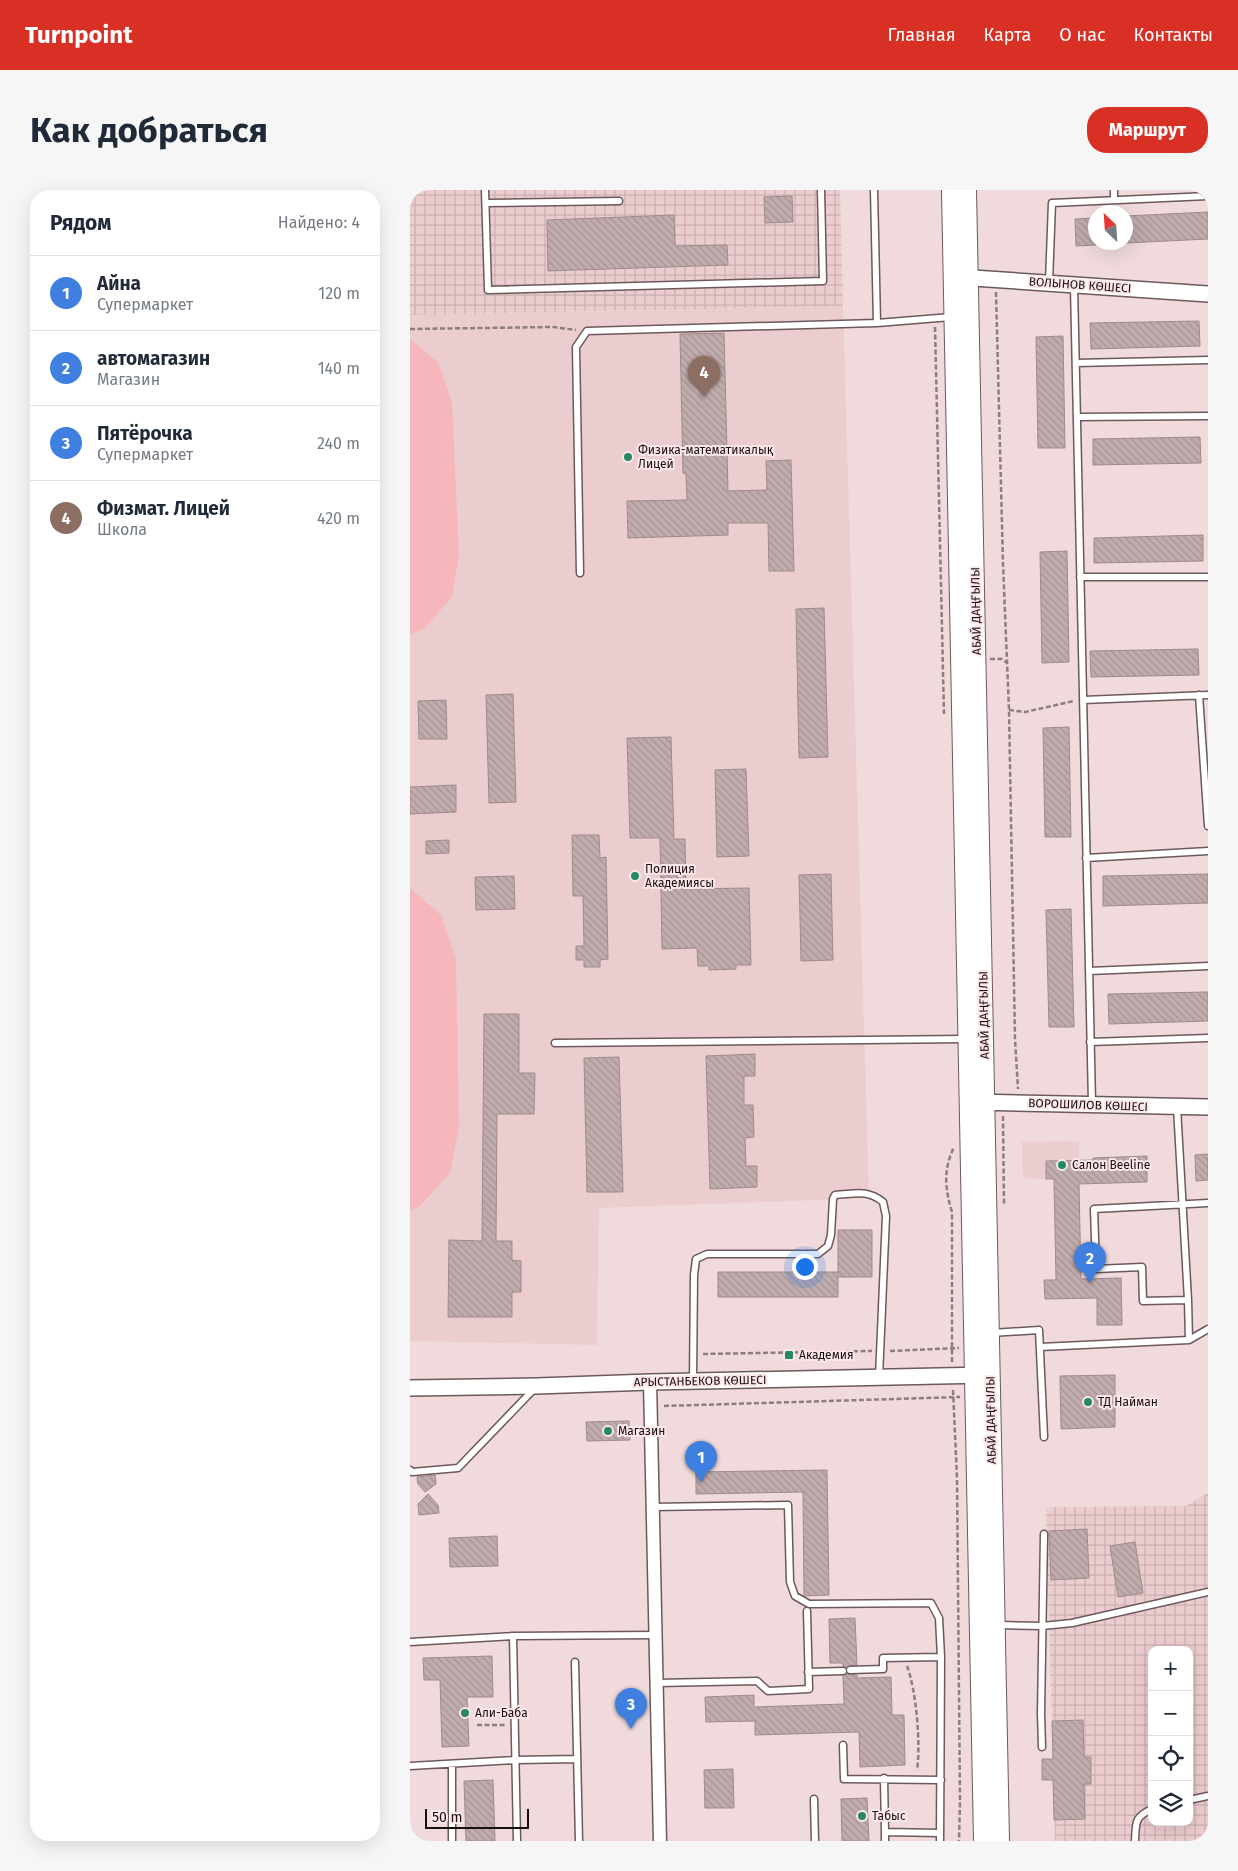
<!DOCTYPE html>
<html lang="ru">
<head>
<meta charset="utf-8">
<style>
	body { margin:0; font-family:"Fira Sans",sans-serif; background:#f6f6f7; color:#1f2937 }
	.controls { position:absolute; right:15px; bottom:15px; display:grid; overflow:hidden; border-radius:10px; box-shadow:0 5px 20px #0002 }
	.controls button { width:45px; height:45px; display:grid; place-items:center; padding:0; border:0; border-bottom:1px solid #e0e1e3; background:#fff; color:#1f2937; font:25px sans-serif }
	.compass { position:absolute; left:678px; top:15px; width:45px; height:45px; border-radius:50%; background:#fff; box-shadow:0 5px 20px #0002; rotate:335deg }
	.scale { position:absolute; left:15px; bottom:12px; width:104px; box-sizing:border-box; padding-left:5px; border:2px solid #170f10; border-top:0; font-size:14px; line-height:18px; white-space:nowrap; color:#170f10; -webkit-text-stroke:4px #fde7e8; paint-order:stroke }
	.you { position:absolute; left:394px; top:1076px; width:18px; height:18px; margin:-12px; border:4px solid #fff; border-radius:50%; background:#1a73e8; box-shadow:0 0 0 8px #1a73e833 }
	.badge { display:grid; place-items:center; width:32px; height:32px; border-radius:50%; background:#d93025; color:#fff; font-size:16px; font-weight:700 }
	.pin { position:absolute; translate:-50% -41px; filter:drop-shadow(0 1px 2px #0008) }
	.pin::after { content:''; position:absolute; top:26px; width:18px; height:15px; background:inherit; clip-path:polygon(0 0,100% 0,50% 100%) }
	.list { margin:0; padding:0; list-style:none }
	h2 { display:flex; justify-content:space-between; align-items:center; height:65px; margin:0; padding:0 20px; font-size:21px }
	h2 small { font-size:16px; font-weight:400; color:#747a83 }
	.list li { display:grid; grid-template-columns:32px 1fr auto; gap:15px; align-items:center; box-sizing:border-box; height:75px; padding:0 20px; border-top:1px solid #e0e1e3 }
	.list b { display:block; font-size:19px; white-space:nowrap }
	.list p { margin:0; font-size:16px; white-space:nowrap; color:#747a83 }
	.list em { font-size:16px; font-style:normal; color:#747a83 }
	.icon { flex:none; width:28px; height:28px; fill:none; stroke:currentColor; stroke-width:2; stroke-linecap:round; stroke-linejoin:round }
	.map { position:relative; flex:none; width:798px; height:1651px; overflow:hidden; border-radius:20px }
	header { display:flex; align-items:center; gap:30px; box-sizing:border-box; height:70px; padding:0 25px; background:#d93025; color:#fff }
	header strong { font-size:24px }
	nav { display:flex; gap:28px; margin-inline-start:auto; font-size:18px }
	.intro { display:flex; align-items:center; justify-content:space-between; box-sizing:border-box; height:120px; padding:0 30px }
	h1 { margin:0; font-size:35px }
	.button { padding:12px 22px; border-radius:20px; background:#d93025; color:#fff; font-size:18px; font-weight:700 }
	main { display:flex; gap:30px; padding:0 30px }
	aside { flex:1; background:#fff; border-radius:20px; box-shadow:0 5px 20px #0002 }
	.map>svg:first-child { display:block }
</style>
</head>
<body>
<header>
<strong>Turnpoint</strong>
<nav><a>Главная</a><a>Карта</a><a>О нас</a><a>Контакты</a></nav>
</header>
<div class="intro"><h1>Как добраться</h1><a class="button">Маршрут</a></div>
<main>
<aside>
<h2>Рядом<small>Найдено: 4</small></h2>
<ul class="list">
<li><span class="badge" style="background:#3f7fe0">1</span><div><b>Айна</b><p>Супермаркет</p></div><em>120 m</em></li>
<li><span class="badge" style="background:#3f7fe0">2</span><div><b>автомагазин</b><p>Магазин</p></div><em>140 m</em></li>
<li><span class="badge" style="background:#3f7fe0">3</span><div><b>Пятёрочка</b><p>Супермаркет</p></div><em>240 m</em></li>
<li><span class="badge" style="background:#8d6e63">4</span><div><b>Физмат. Лицей</b><p>Школа</p></div><em>420 m</em></li>
</ul>
</aside>
<div class="map">
<svg width="798" height="1651" viewBox="0 0 798 1651">
	<defs>
		<pattern id="industrial-grid" width="8" height="8" patternUnits="userSpaceOnUse" patternTransform="scale(1.25)"><rect width="8" height="8" fill="#eccdcf"/><path d="M0 4h8M4 0v8" fill="none" stroke="#caafb1"/></pattern>
		<pattern id="building-back-hatch" width="6" height="6" patternUnits="userSpaceOnUse" patternTransform="scale(1.25)"><rect width="6" height="6" fill="#c1acad"/><path d="M-1 5l2 2M0 0l6 6M5-1l2 2" fill="none" stroke="#a59394"/></pattern>
	</defs>
	<rect width="100%" height="100%" fill="#f0dadb"/>
	<path fill="#eccdcf" d="M433 116 459 1008 189 1018 187 1155 0 1151V125Z
		M669 951V971H636V989L613 988 612 952Z"/>
	<path fill="url(#industrial-grid)" fill-rule="evenodd" d="M0 0H430L433 116 0 125Z
		M798 1303V1651H645L636 1317 776 1316ZM742 1460H779V1632H742Z"/>
	<path fill="#f6b7bc" d="M0 149 28 172 42 212 49 365 42 407 14 439 0 444Z
		M0 698 31 725 46 769 49 937 40 983 9 1017 0 1020Z"/>
	<path fill="url(#building-back-hatch)" stroke="#9f8b8c" d="M382 6 383 32 355 33 354 7Z
		M798 22V49L716 53V26Z
		M264 25 265 56 317 55 318 75 138 81 137 30Z
		M686 28V55L666 56 665 29Z
		M789 131 790 156 681 159 680 133Z
		M314 143 318 301 357 300 356 271 381 270 384 381H359L358 333H318V345L218 348 217 311 277 310 276 284 273 283 270 144Z
		M653 146 655 258H628L626 147Z
		M790 247 791 273 683 275V249Z
		M793 345V371L684 373V348Z
		M657 361 659 472 632 473 630 362Z
		M414 418 418 567 389 568 386 419Z
		M788 459 789 485 681 487 680 461Z
		M103 504 106 612 79 613 76 505Z
		M36 510 37 549H9L8 511Z
		M659 537 661 647H635L633 538Z
		M261 547 264 649H275L276 699 339 698 341 775H326V779L299 780V776H288L287 758 252 759 250 648H220L217 548Z
		M336 579 339 666 307 667 305 580Z
		M46 595V622L0 624V597Z
		M162 645H189L190 668 196 667 198 769 190 770V777H174V770H166V756H174L173 706H163Z
		M39 650V663L16 664V651Z
		M421 684 423 770 391 771 389 685Z
		M798 684V713L693 716V686Z
		M104 686 105 719 66 720 65 687Z
		M661 719 664 837H639L636 720Z
		M798 802V831L699 834 698 804Z
		M74 824H109V883H125L124 924H87L86 1051H102V1070L111 1071V1102H102V1127H38L39 1050 72 1051Z
		M345 864V886H334V915H343L344 947 335 948 336 976H347V997L300 999 296 866Z
		M209 867 213 1002H177L174 868Z
		M798 964V990L786 991 785 965Z
		M737 966V992L669 994 671 1089 711 1088 712 1135H687V1108L635 1109 634 1090H646L644 989H636V971L683 970V968Z
		M428 1040H462V1087H428V1107H308V1082H428V1084Z
		M705 1185V1237L651 1239 650 1186Z
		M219 1231 220 1250 177 1251 176 1232Z
		M417 1280 419 1405 394 1406 393 1302 286 1304V1282Z
		M25 1285 26 1294 15 1302 8 1294 7 1287Z
		M18 1304 28 1315 29 1323 9 1325 8 1314Z
		M677 1339 679 1388 641 1390 639 1341Z
		M87 1346 88 1376 40 1377 39 1348Z
		M725 1352 733 1403 708 1407 700 1356Z
		M445 1428 447 1475 436 1477 433 1476V1473H420L419 1429Z
		M82 1466 83 1507H57L59 1556 32 1557 30 1490H14L13 1468Z
		M437 1484 447 1485V1488L481 1487 482 1525H494L495 1575 450 1577 449 1542 345 1545V1531L296 1532 295 1507 344 1505V1517L434 1514 433 1486Z
		M673 1530 674 1567H681V1594H674L675 1629 644 1630 643 1590H632V1569H643L642 1531Z
		M323 1579 324 1618H295L294 1580Z
		M83 1590 85 1651H56L54 1591Z
		M457 1608 459 1651H432L431 1609Z"/>
	<g fill="none" stroke-linecap="round" stroke-linejoin="round">
		<defs>
			<path id="service" d="M75 0 78 100 413 91 411 0
				M464 0 467 133
				M704 0V10
				M76 13 209 11
				M639 92 642 13 798 6
				M664 96 682 913
				M666 173 798 170
				M667 227 798 226
				M170 383 166 157 177 141 467 133 541 127
				M670 387H798
				M789 505 798 636
				M673 510 798 505
				M676 668 798 661
				M679 781 798 776
				M680 852 798 848
				M145 853 555 849
				M767 917 778 1110 779 1150
				M778 1110 733 1111 732 1077 686 1079 684 1019 798 1013
				M581 1143 629 1140 634 1247
				M630 1157 779 1150 798 1139
				M283 1191 284 1085 286 1069 297 1064H408L418 1056 421 1045 423 1009 425 1005C445 1004 457 999 473 1012L476 1026 469 1187
				M0 1280 2 1282 48 1278 125 1198
				M242 1317 378 1315 380 1392 385 1406 399 1414 521 1413 529 1428 531 1467
				M588 1435 632 1436 662 1433 798 1402
				M103 1446 107 1651
				M0 1452 103 1446 245 1445
				M165 1472 169 1651
				M440 1480 473 1479V1468L531 1467 530 1651
				M398 1482 433 1481
				M247 1493 347 1491 358 1501 399 1499 397 1421
				M433 1555 434 1589 531 1590
				M632 1557 631 1524 634 1344
				M0 1576 106 1570 167 1569
				M474 1588 475 1642
				M404 1609 405 1651
				M779 1610 798 1606
				M42 1651V1574
				M475 1651V1642L530 1643
				M725 1651C726 1633 724 1627 742 1619"/>
			<path id="minor" d="M240 1192 250 1651"/>
			<path id="tertiary" d="M548 87 798 104
				M565 912 798 917
				M0 1198 127 1196 240 1192 576 1185"/>
			<path id="secondary" d="M541 0 573 1651
				M557 0 590 1651"/>
		</defs>
		<use href="#service" stroke="#6c595b" stroke-width="9"/>
		<use href="#minor" stroke="#6c595b" stroke-width="15"/>
		<use href="#tertiary" stroke="#6c595b" stroke-width="18"/>
		<use href="#secondary" stroke="#6c595b" stroke-width="20"/>
		<path stroke="#8c7d7e" stroke-width="2.5" stroke-dasharray="5 2.5" stroke-linecap="butt" d="M586 102 593 374 599 520 605 849 608 899
			M525 137 534 524
			M0 139 143 137 166 140
			M580 469H592L597 473
			M599 520 615 522 664 511
			M593 926 594 1016
			M480 1161 549 1158
			M293 1164 462 1161
			M542 1172V1022C535 999 533 980 544 957
			M543 1200 547 1288 550 1611 549 1651
			M254 1216 550 1207
			M497 1476C506 1499 511 1554 507 1580
			M67 1535H96"/>
		<use href="#service" stroke="#fff" stroke-width="6"/>
		<use href="#minor" stroke="#fff" stroke-width="12"/>
		<use href="#tertiary" stroke="#fff" stroke-width="15"/>
		<use href="#secondary" stroke="#fff" stroke-width="18"/>
	</g>
	<g fill="#258964" stroke="#fde7e8" stroke-width="2">
		<circle cx="218" cy="267" r="5"/>
		<circle cx="225" cy="686" r="5"/>
		<circle cx="652" cy="975" r="5"/>
		<rect x="374" y="1160" width="10" height="10" rx="2.5"/>
		<circle cx="678" cy="1212" r="5"/>
		<circle cx="198" cy="1241" r="5"/>
		<circle cx="55" cy="1523" r="5"/>
		<circle cx="452" cy="1626" r="5"/>
	</g>
	<g text-anchor="middle" stroke-width="4" stroke-linejoin="round" paint-order="stroke">
		<g font-size="12" fill="#170f10" stroke="#fde7e8">
			<text transform="translate(670 95) rotate(4)" y="4">ВОЛЫНОВ КӨШЕСІ</text>
			<text transform="translate(566 421) rotate(-91)" y="4">АБАЙ ДАҢҒЫЛЫ</text>
			<text transform="translate(574 825) rotate(-91)" y="4">АБАЙ ДАҢҒЫЛЫ</text>
			<text transform="translate(678 915) rotate(2)" y="4">ВОРОШИЛОВ КӨШЕСІ</text>
			<text transform="translate(290 1191) rotate(-1)" y="4">АРЫСТАНБЕКОВ КӨШЕСІ</text>
			<text transform="translate(581 1230) rotate(-91)" y="4">АБАЙ ДАҢҒЫЛЫ</text>
		</g>
		<g font-size="12" fill="#170f10" stroke="#fde7e8" text-anchor="start">
			<text x="228" y="264">Физика-математикалық<tspan x="228" dy="14">Лицей</tspan></text>
			<text x="235" y="683">Полиция<tspan x="235" dy="14">Академиясы</tspan></text>
			<text x="662" y="979">Cалон Beeline</text>
			<text x="389" y="1169">Академия</text>
			<text x="688" y="1216">ТД Найман</text>
			<text x="208" y="1245">Магазин</text>
			<text x="65" y="1527">Али-Баба</text>
			<text x="462" y="1630">Табыс</text>
		</g>
	</g>
</svg>
<div class="controls">
<button>+</button>
<button>−</button>
<button><svg class="icon" aria-label="locate" viewBox="0 0 24 24"><circle cx="12" cy="12" r="6"/><path d="M12 2v4M12 18v4M2 12h4M18 12h4"/></svg></button>
<button><svg class="icon" aria-label="layers" viewBox="0 0 24 24"><path d="M12 4l9 5-9 5-9-5zM3 14l9 5 9-5"/></svg></button>
</div>
<svg class="compass" viewBox="-18 -18 36 36"><path d="M0-13l5 13h-10z" fill="#e53935"/><path d="M0 13l5-13h-10z" fill="#747a83"/></svg>
<div class="scale">50 m</div>
<div class="you"></div>
<div class="pin badge" style="left:291px;top:1292px;background:#3f7fe0">1</div>
<div class="pin badge" style="left:680px;top:1093px;background:#3f7fe0">2</div>
<div class="pin badge" style="left:221px;top:1539px;background:#3f7fe0">3</div>
<div class="pin badge" style="left:294px;top:207px;background:#8d6e63">4</div>
</div>
</main>
</body>
</html>
